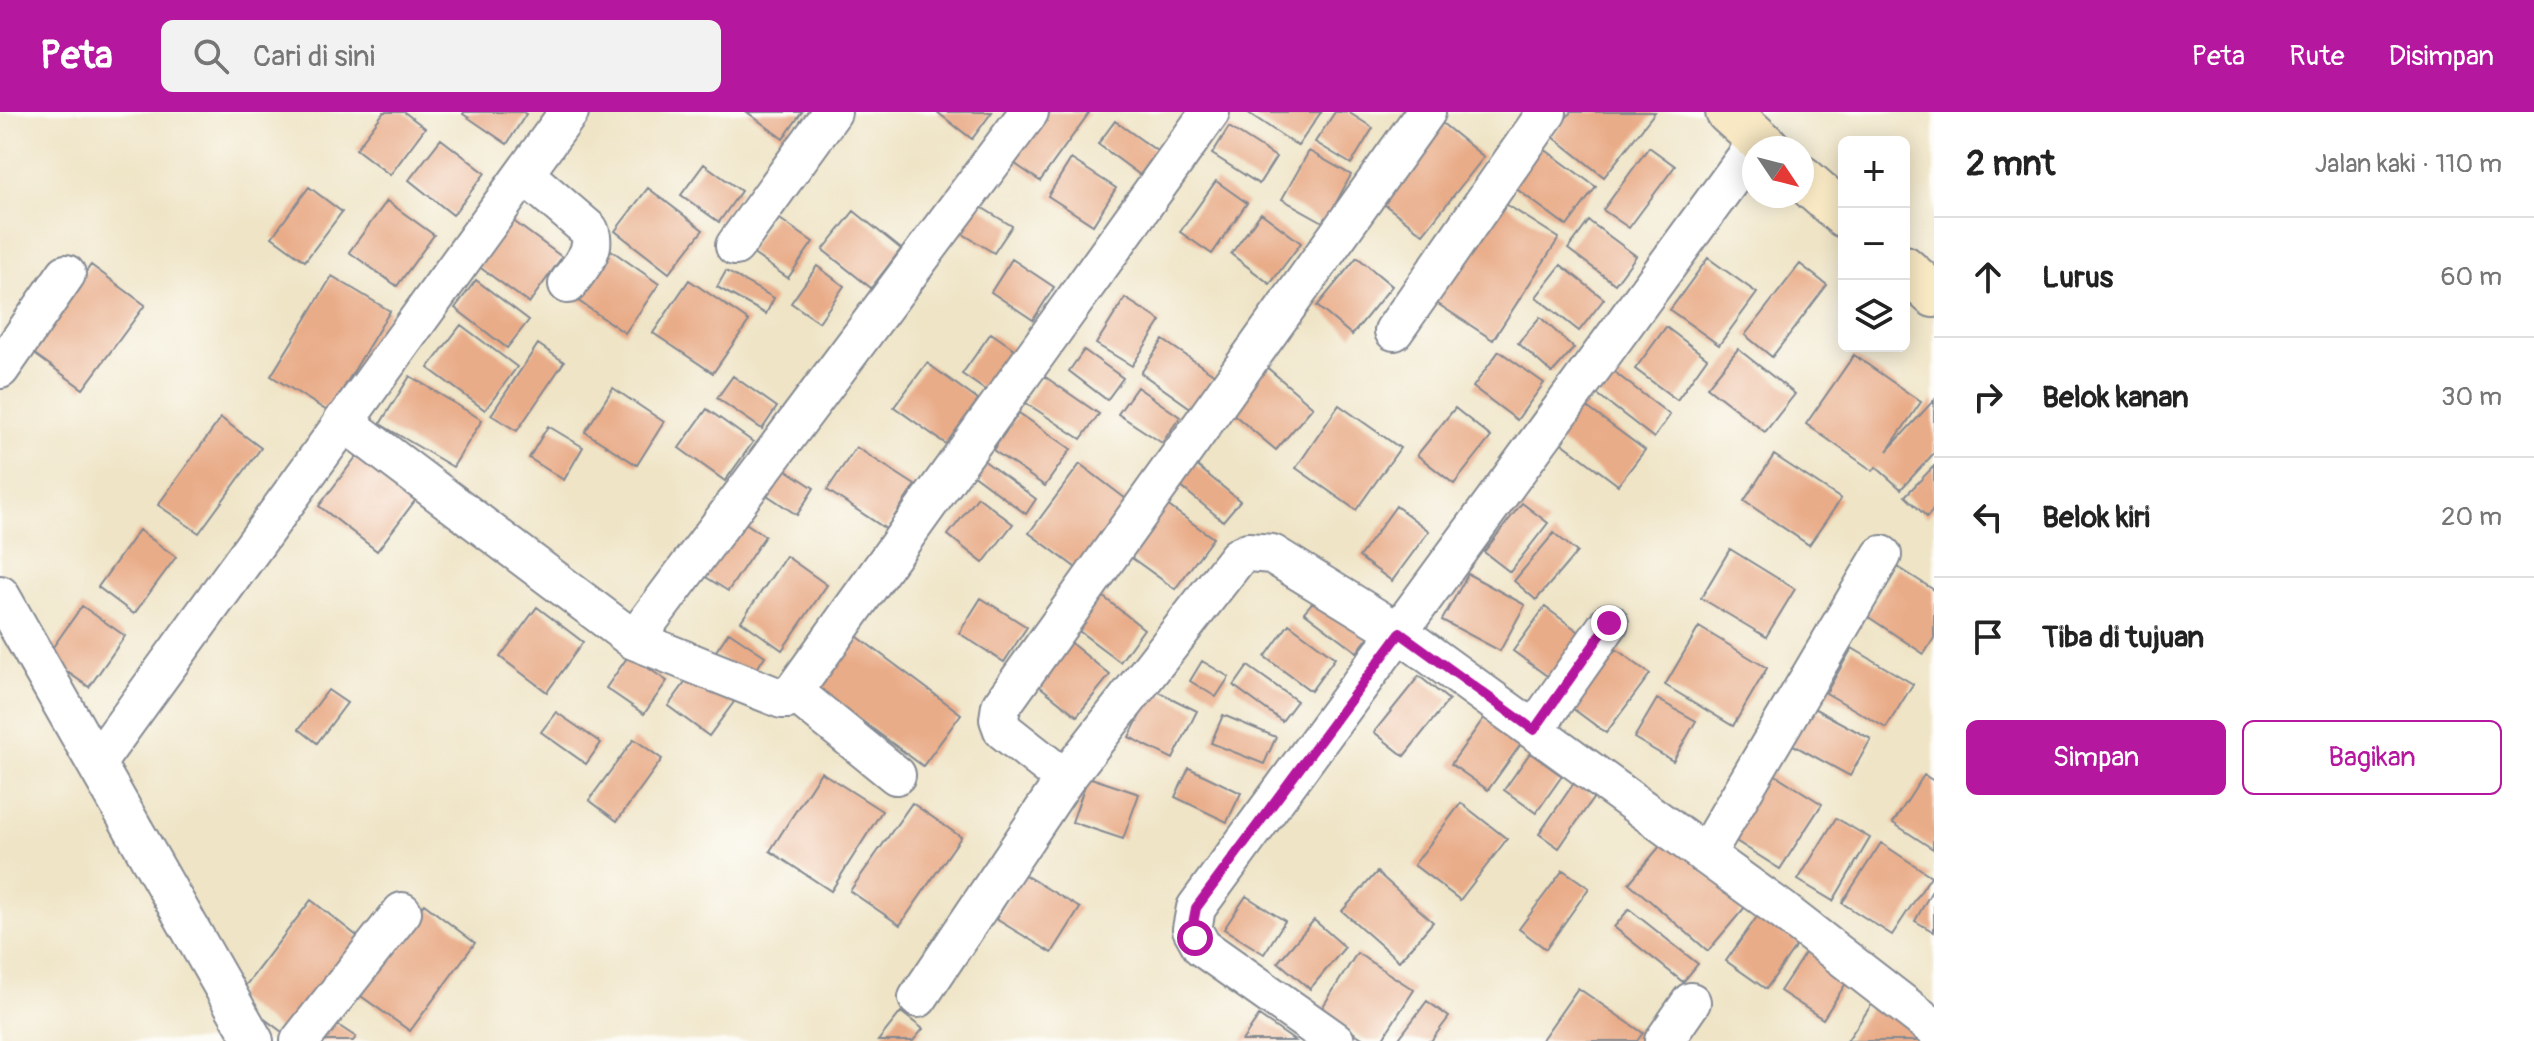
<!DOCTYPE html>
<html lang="id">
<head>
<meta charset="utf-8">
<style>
	body { margin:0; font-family:Pangolin,sans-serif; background:#f2f2f2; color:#222 }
	.controls { position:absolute; right:24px; top:24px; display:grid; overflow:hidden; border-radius:12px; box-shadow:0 4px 20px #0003 }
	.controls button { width:72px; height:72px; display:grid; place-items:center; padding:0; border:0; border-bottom:2px solid #e0e0e0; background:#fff; color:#222; font:40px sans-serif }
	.compass { position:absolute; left:1742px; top:24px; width:72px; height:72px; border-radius:50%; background:#fff; box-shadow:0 4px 20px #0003; rotate:125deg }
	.stop { position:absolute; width:24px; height:24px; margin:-18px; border:6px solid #b5179e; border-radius:50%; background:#fff }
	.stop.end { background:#b5179e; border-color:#fff; box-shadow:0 2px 8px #0008 }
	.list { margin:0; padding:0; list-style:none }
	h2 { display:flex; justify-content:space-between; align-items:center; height:104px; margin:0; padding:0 32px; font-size:34px }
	h2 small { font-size:26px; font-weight:400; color:#767676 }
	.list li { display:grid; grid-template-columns:52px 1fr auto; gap:24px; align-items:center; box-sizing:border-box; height:120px; padding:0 32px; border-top:2px solid #e0e0e0 }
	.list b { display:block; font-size:30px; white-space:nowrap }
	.list em { font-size:26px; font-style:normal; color:#767676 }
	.actions { display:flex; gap:16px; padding:24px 32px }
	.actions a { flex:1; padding:18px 0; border:2px solid #b5179e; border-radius:12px; text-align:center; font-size:28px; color:#b5179e }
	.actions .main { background:#b5179e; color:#fff }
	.icon { flex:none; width:44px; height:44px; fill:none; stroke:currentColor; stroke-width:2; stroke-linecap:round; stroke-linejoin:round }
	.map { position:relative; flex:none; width:1934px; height:929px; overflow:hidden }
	header { display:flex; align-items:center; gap:48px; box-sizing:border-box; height:112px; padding:0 40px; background:#b5179e; color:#fff }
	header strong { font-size:38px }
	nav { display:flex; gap:44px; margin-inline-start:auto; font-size:28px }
	.search { width:560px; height:72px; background:#f2f2f2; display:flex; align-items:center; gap:20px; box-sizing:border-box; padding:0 28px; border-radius:12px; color:#767676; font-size:30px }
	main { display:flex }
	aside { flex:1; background:#fff }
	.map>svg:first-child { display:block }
</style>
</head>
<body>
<header>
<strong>Peta</strong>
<div class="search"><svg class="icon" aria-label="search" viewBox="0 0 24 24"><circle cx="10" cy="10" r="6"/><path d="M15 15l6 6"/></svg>Cari di sini</div>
<nav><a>Peta</a><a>Rute</a><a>Disimpan</a></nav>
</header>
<main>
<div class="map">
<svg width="1934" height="929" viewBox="0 0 1934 929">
	<rect width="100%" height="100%" fill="#fdfcf7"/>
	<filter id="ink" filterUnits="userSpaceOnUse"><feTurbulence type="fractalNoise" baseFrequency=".0125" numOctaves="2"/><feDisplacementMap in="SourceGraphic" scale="16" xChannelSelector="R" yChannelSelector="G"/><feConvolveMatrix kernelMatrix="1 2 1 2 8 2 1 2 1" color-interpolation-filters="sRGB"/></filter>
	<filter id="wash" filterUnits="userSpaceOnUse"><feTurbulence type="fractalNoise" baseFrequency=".006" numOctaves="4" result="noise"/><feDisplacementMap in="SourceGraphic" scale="32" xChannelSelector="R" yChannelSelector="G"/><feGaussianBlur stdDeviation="1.8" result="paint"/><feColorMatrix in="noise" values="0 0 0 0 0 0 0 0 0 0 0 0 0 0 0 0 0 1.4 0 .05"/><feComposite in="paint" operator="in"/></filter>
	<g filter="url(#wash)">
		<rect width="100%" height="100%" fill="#efe4c6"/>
		<g id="blocks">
			<path fill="#e9ac88" d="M384 0H404L425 16 390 63 356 37Z
				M464 0H523L526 2 507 32 463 2Z
				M747 0H802L783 27Z
				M937 0H992L972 27Z
				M1037 0 1089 1 1040 69 1005 45Z
				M1247 0H1321L1298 34Z
				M1335 0H1348L1373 16 1351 52 1315 30Z
				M1571 0H1655L1604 65 1552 24Z
				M1115 9 1157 39 1140 63 1098 32Z
				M1442 11 1484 45 1423 122 1380 89Z
				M1229 15 1276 45 1259 72 1212 42Z
				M441 27 485 61 453 103 409 68Z
				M1540 34 1596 75 1567 114 1511 73Z
				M1649 35 1675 54 1629 116 1603 98Z
				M1309 39 1351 63 1325 111 1282 87Z
				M1071 47 1116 76 1093 113 1048 84Z
				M704 52 741 79 719 110 681 83Z
				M1216 69 1247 91 1212 142 1180 120Z
				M309 75 342 100 305 149 272 125Z
				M648 76 703 118 669 161 615 119Z
				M387 89 434 123 397 174 349 140Z
				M1501 89 1559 126 1493 228 1435 190Z
				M976 92 1012 114 994 141 958 119Z
				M854 99 901 137 871 176 823 138Z
				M1261 101 1301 131 1270 172 1231 142Z
				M774 103 813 130 788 166 749 139Z
				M512 108 562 145 529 191 478 154Z
				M1589 109 1636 144 1615 172 1568 137Z
				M611 138 659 172 625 221 577 188Z
				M1357 145 1392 174 1352 223 1317 194Z
				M1708 146 1757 181 1719 233 1670 198Z
				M1012 147 1054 175 1033 208 991 180Z
				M1800 152 1827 173 1772 245 1745 223Z
				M91 153 145 193 83 277 29 238Z
				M1561 153 1604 187 1579 219 1536 185Z
				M817 154 844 174 819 210 791 191Z
				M726 159 774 186 766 202 717 175Z
				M332 164 390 199 329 300 271 264Z
				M476 168 529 208 507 236 455 196Z
				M689 168 749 209 713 261 653 221Z
				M1125 186 1161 209 1132 254 1096 232Z
				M1540 205 1574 236 1552 261 1518 231Z
				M461 213 517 255 485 298 428 256Z
				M1666 215 1707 246 1677 288 1635 257Z
				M991 221 1020 241 991 282 962 262Z
				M1163 228 1215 263 1192 297 1141 261Z
				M538 232 564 250 517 319 491 303Z
				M1738 237 1795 282 1765 320 1707 275Z
				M1084 238 1123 266 1107 288 1069 259Z
				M1499 239 1544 271 1517 308 1473 275Z
				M1854 243 1921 290 1887 339 1934 288V341L1901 377 1876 355 1873 359 1806 312Z
				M927 251 978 288 946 332 894 295Z
				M1262 251 1313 295 1276 338 1225 295Z
				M1609 256 1670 303 1654 326 1592 278Z
				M410 264 482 308 453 355 380 312Z
				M733 264 777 295 762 317 717 286Z
				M1044 264 1099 302 1081 327 1026 291Z
				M1137 275 1180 305 1162 331 1118 302Z
				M613 276 664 310 637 353 585 320Z
				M1580 290 1645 338 1618 373 1554 325Z
				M1339 293 1400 336 1356 398 1296 356Z
				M1455 296 1491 325 1454 372 1417 343Z
				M707 297 753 330 725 369 679 336Z
				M1019 301 1071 337 1045 374 993 338Z
				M221 306 261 336 199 421 158 393Z
				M548 314 583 335 564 368 529 346Z
				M856 335 915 373 886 417 827 378Z
				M359 341 417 386 377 439 319 394Z
				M1774 343 1841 387 1809 433 1744 389Z
				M979 345 1036 387 1026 402 968 359Z
				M1190 348 1240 389 1223 409 1174 369Z
				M1080 352 1130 390 1079 458 1029 421Z
				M1934 354V397L1927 405 1905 384Z
				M782 355 814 376 797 403 764 381Z
				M978 385 1013 412 983 451 948 423Z
				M1163 390 1213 426 1175 477 1125 441Z
				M1522 391 1548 411 1510 460 1484 440Z
				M1396 394 1429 419 1392 469 1359 445Z
				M738 406 765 424 728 479 701 462Z
				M139 418 176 445 134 502 98 475Z
				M1554 421 1577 440 1536 488 1514 469Z
				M1730 437 1795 477 1766 525 1701 486Z
				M786 444 827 473 782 538 741 509Z
				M1898 455 1934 478V526L1924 542 1867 504Z
				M1468 462 1525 493 1500 539 1442 508Z
				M1101 483 1144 517 1120 550 1075 516Z
				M1317 485 1369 524 1357 540 1304 500Z
				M981 486 1027 515 1004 550 959 521Z
				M82 494 125 524 89 575 46 545Z
				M537 495 583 530 547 580 500 545Z
				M1545 495 1586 525 1554 569 1513 539Z
				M1289 512 1335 546 1311 579 1265 545Z
				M1699 515 1767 556 1733 614 1665 573Z
				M729 520 765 544 751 566 714 542Z
				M854 522 961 602 923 654 815 574Z
				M1066 527 1110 563 1077 604 1033 569Z
				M1852 536 1913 572 1886 616 1826 581Z
				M1616 537 1650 562 1606 621 1572 596Z
				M629 543 667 569 644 602 606 576Z
				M1202 549 1229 565 1216 585 1190 569Z
				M1248 554 1297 589 1282 609 1234 574Z
				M693 560 734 590 709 624 668 594Z
				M1419 564 1449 588 1404 644 1374 620Z
				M1153 577 1197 599 1173 647 1129 625Z
				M328 578 347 591 317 631 299 617Z
				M1657 587 1696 609 1673 649 1634 626Z
				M1806 592 1871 627 1850 664 1786 629Z
				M556 600 601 631 586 652 541 620Z
				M1223 603 1276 625 1264 652 1211 631Z
				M1484 606 1521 632 1488 678 1451 652Z
				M634 627 662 647 617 709 589 688Z
				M1530 641 1562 664 1536 701 1504 678Z
				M1189 656 1241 681 1227 710 1175 685Z
				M1766 657 1822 692 1780 757 1725 722Z
				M821 660 882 699 831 779 770 739Z
				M1924 663 1934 669 1933 737 1893 711Z
				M1088 665 1139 682 1123 727 1072 710Z
				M1574 671 1594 685 1559 736 1539 722Z
				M912 691 961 725 900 813 850 779Z
				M1461 691 1507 727 1460 788 1414 753Z
				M1836 706 1870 726 1833 789 1798 768Z
				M1666 727 1745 795 1708 839 1629 771Z
				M1881 731 1931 764 1892 823 1842 791Z
				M1563 758 1589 776 1546 837 1519 817Z
				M1377 760 1433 810 1399 849 1342 799Z
				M1023 762 1080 796 1052 841 996 807Z
				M1934 775V820L1915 809Z
				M1246 784 1285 809 1264 842 1224 817Z
				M311 788 362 828 289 925 236 886Z
				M424 792 475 831 410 919 358 882Z
				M1629 797 1698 852 1683 870 1614 815Z
				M1759 802 1799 830 1766 877 1726 849Z
				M1314 808 1345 835 1310 877 1278 850Z
				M1807 838 1850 865 1823 907 1780 879Z
				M1357 841 1414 878 1381 929H1367L1320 899Z
				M1578 876 1643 921 1637 929H1541Z
				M1876 886 1928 929H1847Z
				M1427 889 1449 905 1431 929H1397Z
				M901 900 923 917 913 929H878Z
				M1259 904 1295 929H1242Z
				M327 906 356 925 353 929H312Z"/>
		</g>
	</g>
	<g filter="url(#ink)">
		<use href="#blocks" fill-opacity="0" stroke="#858a92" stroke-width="2"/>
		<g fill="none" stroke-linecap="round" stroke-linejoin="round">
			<defs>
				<path id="street" d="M524 62 589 118C598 139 579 155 568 172
					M735 134 832 0
					M1394 219 1547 0
					M0 257 66 162
					M343 309 634 528 782 587H788L1210 0
					M0 483 254 929
					M634 528 1029 0
					M795 581 896 663
					M1534 618 1609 511
					M97 650 569 0
					M1065 667 1003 618 999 607 1001 594 1426 0
					M1705 743 1882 443
					M918 886 1065 667 1238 445 1248 440 1272 442 1400 521 1783 799 1934 916
					M300 929 402 800
					M1335 929 1202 835 1192 817 1196 796 1759 28
					M1664 929 1691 890"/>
				<path id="secondary" d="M1728 0 1768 36
					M1802 66 1844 103
					M1904 156 1934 183"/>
			</defs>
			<use href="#street" stroke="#858a92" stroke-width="42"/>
			<use href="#secondary" stroke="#858a92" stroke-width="48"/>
			<use href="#street" stroke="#fff" stroke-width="38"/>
			<use href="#secondary" stroke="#f8e8c3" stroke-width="44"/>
		</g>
	</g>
	<g fill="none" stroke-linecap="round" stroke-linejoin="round" filter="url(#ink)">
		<path stroke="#b5179e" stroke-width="10" d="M1195 826 1192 817 1196 796 1400 521 1534 618 1609 511"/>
	</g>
</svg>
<div class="controls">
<button>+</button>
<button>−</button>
<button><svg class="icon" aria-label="layers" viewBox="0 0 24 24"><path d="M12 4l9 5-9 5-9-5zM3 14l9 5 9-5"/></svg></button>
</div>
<svg class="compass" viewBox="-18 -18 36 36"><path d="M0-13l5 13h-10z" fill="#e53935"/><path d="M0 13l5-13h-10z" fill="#767676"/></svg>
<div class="stop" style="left:1195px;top:826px"></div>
<div class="stop end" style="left:1609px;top:511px"></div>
</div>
<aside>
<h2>2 mnt<small>Jalan kaki · 110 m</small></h2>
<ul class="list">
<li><svg class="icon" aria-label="ahead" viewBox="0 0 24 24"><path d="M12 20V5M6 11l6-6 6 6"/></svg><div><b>Lurus</b></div><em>60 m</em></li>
<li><svg class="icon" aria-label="right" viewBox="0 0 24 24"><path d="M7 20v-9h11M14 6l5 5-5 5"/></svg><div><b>Belok kanan</b></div><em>30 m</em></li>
<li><svg class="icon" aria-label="left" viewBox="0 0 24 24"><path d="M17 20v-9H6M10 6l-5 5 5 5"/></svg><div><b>Belok kiri</b></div><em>20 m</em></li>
<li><svg class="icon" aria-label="arrive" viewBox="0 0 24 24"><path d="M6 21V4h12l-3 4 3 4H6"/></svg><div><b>Tiba di tujuan</b></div></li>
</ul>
<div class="actions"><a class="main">Simpan</a><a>Bagikan</a></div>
</aside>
</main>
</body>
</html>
